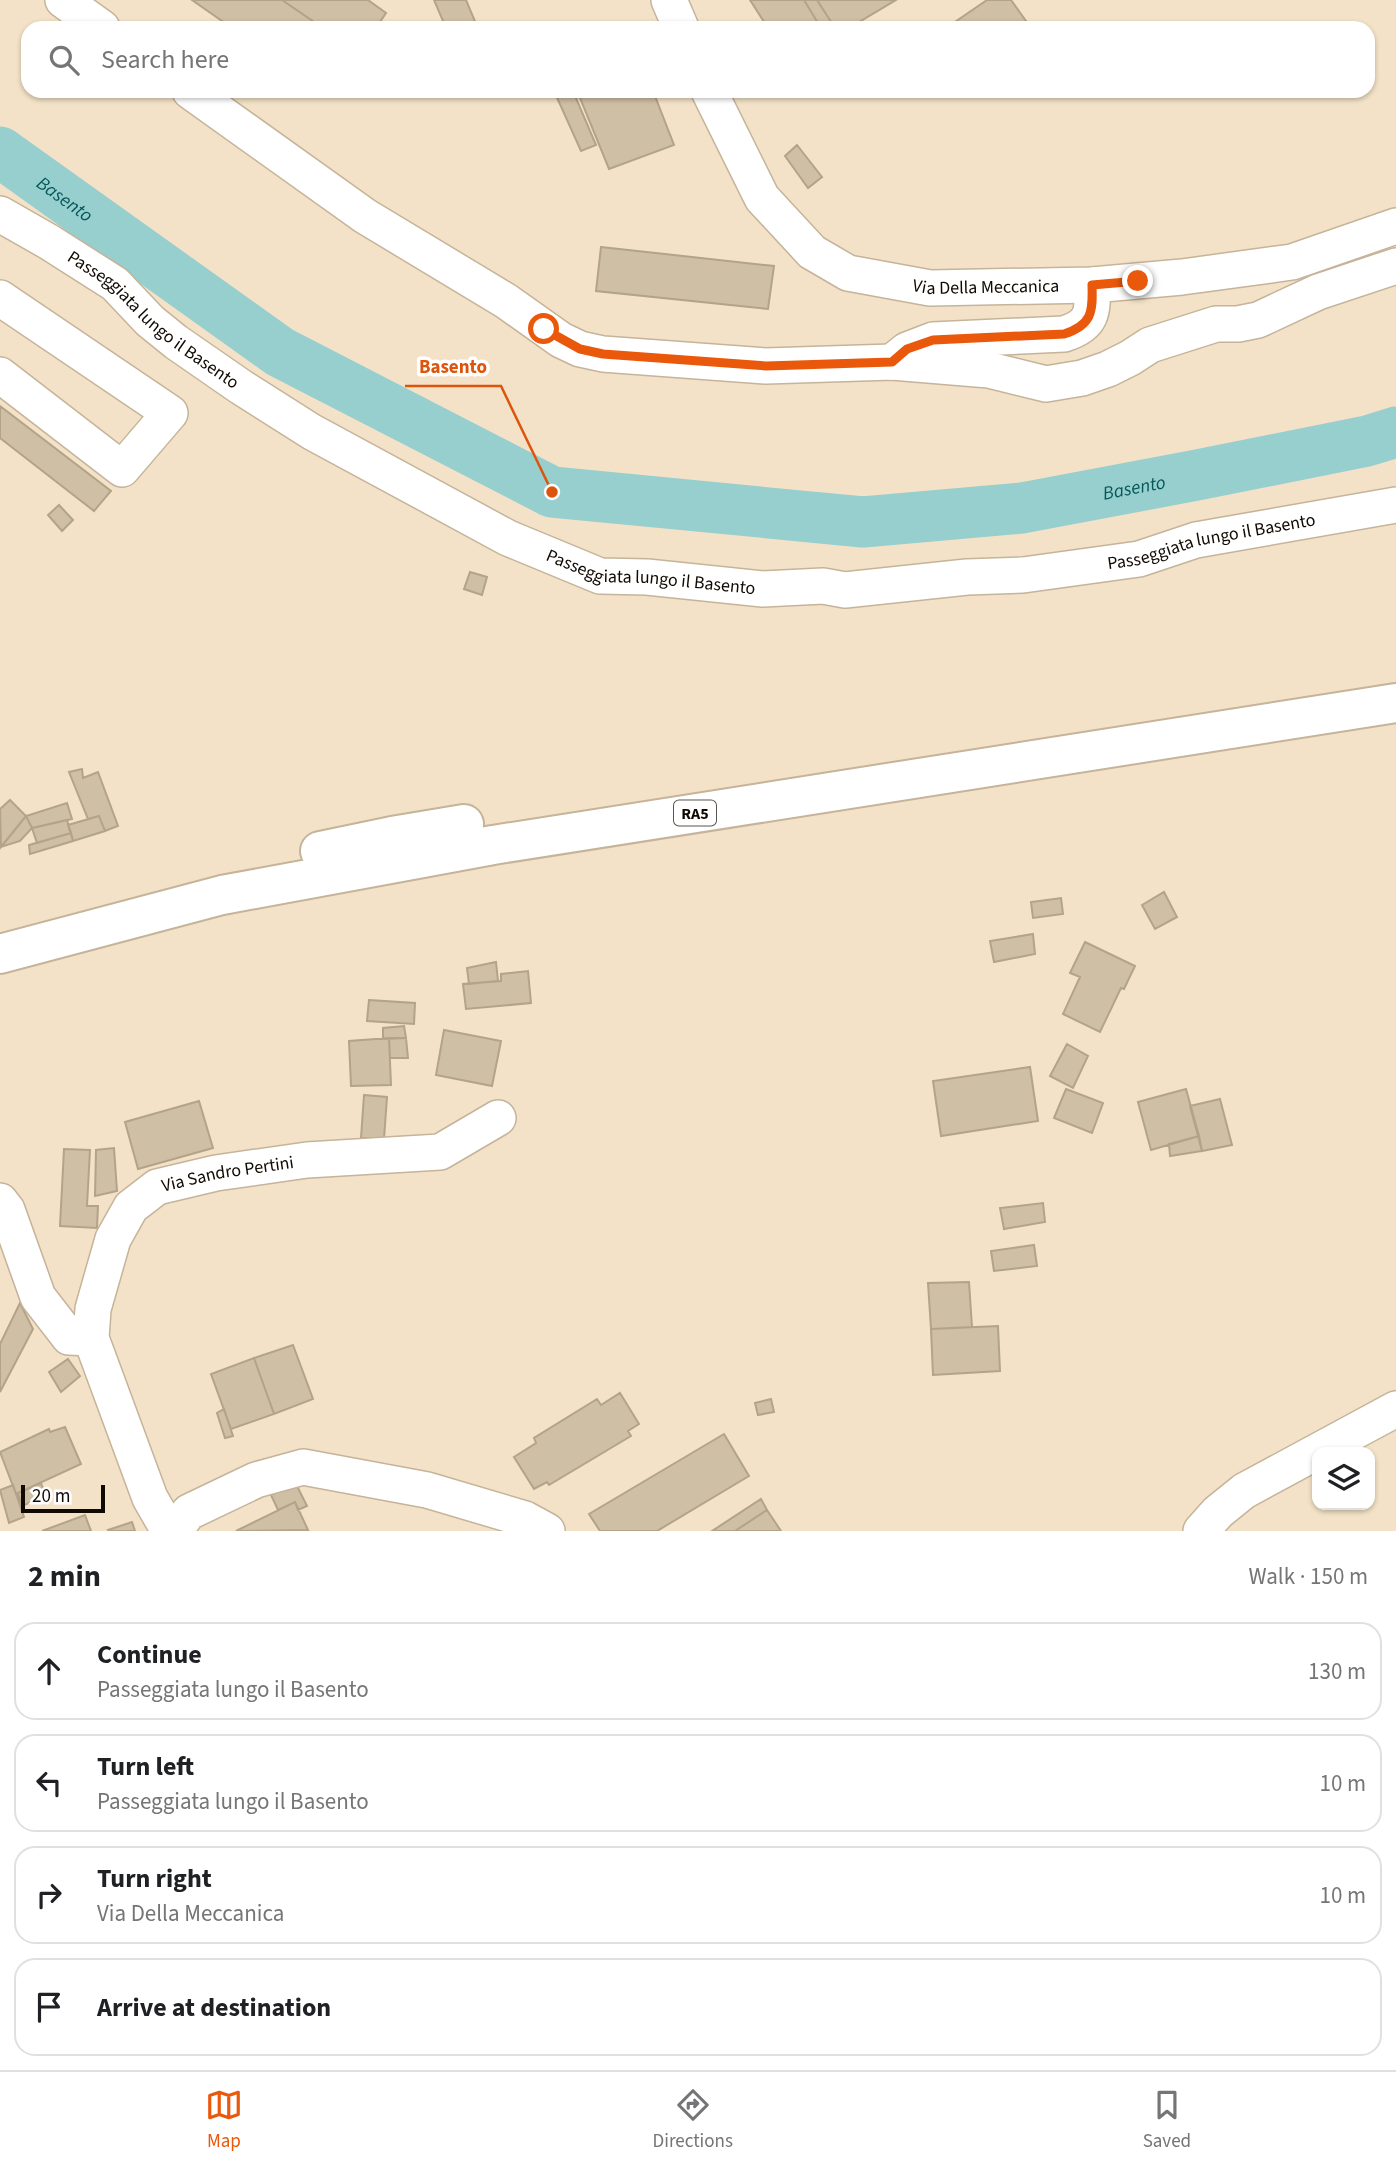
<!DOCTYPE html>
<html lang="en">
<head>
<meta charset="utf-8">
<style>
	body { margin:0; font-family:"Source Sans 3",sans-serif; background:#f6f6f6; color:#202124 }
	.controls { position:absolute; right:21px; bottom:21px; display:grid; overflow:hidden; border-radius:14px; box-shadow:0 2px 5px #0004 }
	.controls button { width:63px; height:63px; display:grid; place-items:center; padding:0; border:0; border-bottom:2px solid #e0e0e0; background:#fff; color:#202124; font:35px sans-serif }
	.scale { position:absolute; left:21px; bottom:18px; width:84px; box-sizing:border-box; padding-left:7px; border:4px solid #100a03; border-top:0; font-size:19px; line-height:24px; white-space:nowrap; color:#100a03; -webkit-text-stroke:5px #fff; paint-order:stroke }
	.stop { position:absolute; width:21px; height:21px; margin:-16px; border:5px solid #ea580c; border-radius:50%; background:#fff }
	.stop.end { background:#ea580c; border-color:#fff; box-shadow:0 2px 7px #0008 }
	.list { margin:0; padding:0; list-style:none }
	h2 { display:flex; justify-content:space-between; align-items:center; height:91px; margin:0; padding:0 28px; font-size:30px }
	h2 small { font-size:23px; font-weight:400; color:#757577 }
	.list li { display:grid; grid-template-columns:46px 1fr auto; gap:21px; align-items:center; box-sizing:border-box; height:98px; margin:0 14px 14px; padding:0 14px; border:2px solid #e0e0e0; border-radius:21px }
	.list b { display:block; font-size:26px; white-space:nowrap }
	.list p { margin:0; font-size:23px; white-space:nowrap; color:#757577 }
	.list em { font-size:23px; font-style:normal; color:#757577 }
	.icon { flex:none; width:38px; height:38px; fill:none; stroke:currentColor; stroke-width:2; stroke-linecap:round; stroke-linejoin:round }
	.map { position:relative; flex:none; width:1396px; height:1531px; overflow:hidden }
	.search { position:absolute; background:#fff; box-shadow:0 2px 5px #0004; left:21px; right:21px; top:21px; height:77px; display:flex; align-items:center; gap:18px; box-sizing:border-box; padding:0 24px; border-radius:21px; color:#757577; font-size:26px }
	.sheet { height:539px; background:#fff }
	nav { display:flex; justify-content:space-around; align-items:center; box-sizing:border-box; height:98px; border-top:2px solid #e0e0e0; background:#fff; font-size:19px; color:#757577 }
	nav a { display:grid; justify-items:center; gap:4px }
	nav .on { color:#ea580c }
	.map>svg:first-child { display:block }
</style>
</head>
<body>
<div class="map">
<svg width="1396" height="1531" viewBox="0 0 1396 1531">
	<rect width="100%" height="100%" fill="#f3e2c7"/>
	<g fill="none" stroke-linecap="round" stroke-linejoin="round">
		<path stroke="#97cece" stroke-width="51" id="s1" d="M0 152 280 352 552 492 863 522 1022 508 1197 475 1367 441 1396 432"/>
	</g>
	<path fill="#cfbfa4" stroke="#b3a389" stroke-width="2" d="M192 0H282L323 28H232Z
		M282 0H368L386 13 376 28H323Z
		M434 0H466L477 26 446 28Z
		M750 0H804L821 28H768Z
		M804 0H817L835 28H821Z
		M817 0H896L849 28H835Z
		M987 0H1011L1031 28H960L955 22Z
		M554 91H573L596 145 581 151Z
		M582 91H653L674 145 609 169 578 93Z
		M797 145 822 177 808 188 785 156Z
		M601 247 774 266 768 309 596 291Z
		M0 406 111 491 94 511 0 438Z
		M59 505 73 520 62 531 48 515Z
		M470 572 487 577 482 595 464 589Z
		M82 769 83 778 98 772 118 826 105 831 99 816 88 819 69 772Z
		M10 800 26 816 1 847 0 809Z
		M67 803 72 819 32 828 26 816Z
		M26 816 32 828 20 841 1 847Z
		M99 816 105 831 73 841 68 825Z
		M67 820 71 833 37 843 32 828Z
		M71 833 73 841 30 854 29 845Z
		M1164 892 1177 917 1155 929 1142 905Z
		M1061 898 1063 914 1033 918 1031 902Z
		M1033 934 1035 954 994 962 990 941Z
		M1085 942 1135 966 1124 989 1121 988 1100 1032 1063 1014 1080 977 1070 973Z
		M496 962 498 981 469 984 467 968Z
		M528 971 531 1003 466 1009 463 984 501 981V974Z
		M369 1000 415 1003 414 1024 367 1021Z
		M404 1026 406 1038 383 1039V1028Z
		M444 1030 501 1041 492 1086 436 1075Z
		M389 1038H406L408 1058H390Z
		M389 1038 391 1085 351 1086 349 1041Z
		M1067 1044 1088 1056 1073 1088 1050 1076Z
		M1030 1067 1038 1121 941 1136 933 1081Z
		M1066 1089 1103 1103 1092 1133 1054 1118Z
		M1186 1089 1199 1136 1151 1150 1138 1102Z
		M364 1095 387 1097 384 1139 361 1138Z
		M1220 1099 1232 1145 1202 1151 1190 1106Z
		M199 1101 213 1148 138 1169 125 1122Z
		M1199 1136 1202 1151 1170 1156 1169 1144Z
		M114 1148 117 1191 95 1196 96 1150Z
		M64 1149 90 1150 87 1206H98L97 1228 60 1226Z
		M1043 1203 1045 1222 1004 1229 1000 1208Z
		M1034 1245 1037 1266 994 1271 991 1251Z
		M969 1282 972 1327 931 1329 928 1283Z
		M20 1303 33 1329 0 1392V1344Z
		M998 1326 1000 1371 933 1375 931 1329Z
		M293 1345 313 1399 274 1414 254 1358Z
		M254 1358 274 1414 231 1429 211 1374Z
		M68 1359 80 1376 61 1392 49 1372Z
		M620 1393 639 1424 628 1431 631 1436 549 1485 547 1482 534 1489 514 1457 536 1443 534 1438 597 1399 601 1405Z
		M771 1399 774 1412 758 1415 755 1403Z
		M224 1409 233 1436 225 1438 217 1413Z
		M65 1427 81 1464 16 1494 0 1452 49 1429 50 1432Z
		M724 1434 749 1476 657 1531H600L589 1514Z
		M295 1482 307 1506 298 1510 295 1502 278 1510 271 1495Z
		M41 1483 46 1496 22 1506 18 1493Z
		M13 1485 24 1517 9 1523 0 1490Z
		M761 1499 767 1510 735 1531H712Z
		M295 1502 308 1530 236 1531Z
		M767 1510 781 1531H735Z
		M85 1515 91 1531H42Z
		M132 1522 135 1531H109L108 1530Z"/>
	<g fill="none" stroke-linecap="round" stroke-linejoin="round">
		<defs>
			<g id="minor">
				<path d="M63 0 102 28"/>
				<path d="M669 0 681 28"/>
				<path d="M190 91 365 216 506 301 561 340 580 349 603 354 766 366 892 362 989 370 1046 384 1082 378 1108 369 1130 358 1150 345 1216 324H1238L1258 320 1318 292 1396 266"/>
				<path id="s2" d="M709 91 762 198 812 252 848 273 930 288 1092 285 1182 277 1292 262 1396 226"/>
				<path id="s3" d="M0 214 49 242 115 284 150 321 176 342 241 387 312 432 508 538 600 576 647 577 763 589 823 586 845 590 967 577 1023 575 1139 559 1196 540 1396 505"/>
				<path d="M0 298 170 413 122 469 0 375"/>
				<path d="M892 362 907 350 933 340 1064 334C1093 325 1093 312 1092 285"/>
				<path d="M0 1201 7 1210 38 1297 69 1337 91 1338"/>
				<path id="s4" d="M169 1531 150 1498 91 1338 93 1309 113 1239 131 1207 157 1187 216 1173 307 1160 440 1152 498 1118"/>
				<path d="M179 1531 180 1523 189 1512 256 1480 303 1467 427 1490 525 1519 547 1531"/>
				<path d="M1201 1531 1218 1512 1244 1491 1396 1409"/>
			</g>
			<path id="highway" d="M320 851 392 836 464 824
				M0 954 222 895 493 845 1396 703"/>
		</defs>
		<use href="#minor" stroke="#c5b49a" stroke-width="38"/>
		<use href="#highway" stroke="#c5b49a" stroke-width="42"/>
		<use href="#minor" stroke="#fff" stroke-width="35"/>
		<use href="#highway" stroke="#fff" stroke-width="38"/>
	</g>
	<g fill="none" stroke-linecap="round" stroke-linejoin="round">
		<path stroke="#ea580c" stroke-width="9" d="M544 329 580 349 603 354 766 366 892 362 907 349 933 340 1064 334C1092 325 1093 312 1092 285L1138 281"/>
	</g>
	<g text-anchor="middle" stroke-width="7" stroke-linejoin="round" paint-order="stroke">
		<rect fill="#fff" stroke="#58544f" stroke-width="2" x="674" y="800.5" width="42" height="25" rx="5"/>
		<g font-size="16" font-weight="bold" fill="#100a03">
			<text x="695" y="819">RA5</text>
		</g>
		<g font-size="18" fill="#100a03" stroke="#fff">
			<text dy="6" stroke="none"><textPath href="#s2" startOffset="374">Via Della Meccanica</textPath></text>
			<text dy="6" stroke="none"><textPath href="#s3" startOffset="187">Passeggiata lungo il Basento</textPath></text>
			<text dy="6" stroke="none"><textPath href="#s3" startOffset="1321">Passeggiata lungo il Basento</textPath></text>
			<text dy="6" stroke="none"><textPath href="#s3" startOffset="754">Passeggiata lungo il Basento</textPath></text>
			<text dy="6" stroke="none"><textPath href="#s4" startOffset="452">Via Sandro Pertini</textPath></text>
		</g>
		<g font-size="19" font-style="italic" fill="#055759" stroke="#fff">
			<text dy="7" stroke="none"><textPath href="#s1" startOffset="80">Basento</textPath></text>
			<text dy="7" stroke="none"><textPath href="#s1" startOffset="1236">Basento</textPath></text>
		</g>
	</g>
	<path fill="none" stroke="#dd550c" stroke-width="2.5" d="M552 492L501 386H405"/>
	<circle fill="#dd550c" stroke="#fff" stroke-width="2.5" cx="552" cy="492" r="7"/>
	<g font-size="19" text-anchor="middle" font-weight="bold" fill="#dd550c" stroke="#fff" stroke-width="7" stroke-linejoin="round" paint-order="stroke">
		<text x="453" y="373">Basento</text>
	</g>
</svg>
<div class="controls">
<button><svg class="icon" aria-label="layers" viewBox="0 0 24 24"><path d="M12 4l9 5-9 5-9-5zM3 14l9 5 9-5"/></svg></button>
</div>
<div class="scale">20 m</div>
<div class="stop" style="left:544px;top:329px"></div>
<div class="stop end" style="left:1138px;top:281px"></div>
<div class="search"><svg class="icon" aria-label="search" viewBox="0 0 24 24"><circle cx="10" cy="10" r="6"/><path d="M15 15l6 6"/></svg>Search here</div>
</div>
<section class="sheet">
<h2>2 min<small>Walk · 150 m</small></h2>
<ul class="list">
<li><svg class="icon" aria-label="ahead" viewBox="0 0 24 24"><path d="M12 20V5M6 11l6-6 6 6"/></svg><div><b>Continue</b><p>Passeggiata lungo il Basento</p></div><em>130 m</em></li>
<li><svg class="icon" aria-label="left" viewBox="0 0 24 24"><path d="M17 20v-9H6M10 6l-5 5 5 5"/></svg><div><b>Turn left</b><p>Passeggiata lungo il Basento</p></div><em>10 m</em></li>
<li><svg class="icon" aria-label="right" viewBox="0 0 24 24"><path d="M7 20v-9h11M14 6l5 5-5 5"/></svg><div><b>Turn right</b><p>Via Della Meccanica</p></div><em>10 m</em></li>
<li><svg class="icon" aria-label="arrive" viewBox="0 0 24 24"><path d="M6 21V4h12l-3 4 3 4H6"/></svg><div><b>Arrive at destination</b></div></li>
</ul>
</section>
<nav>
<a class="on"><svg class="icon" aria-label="map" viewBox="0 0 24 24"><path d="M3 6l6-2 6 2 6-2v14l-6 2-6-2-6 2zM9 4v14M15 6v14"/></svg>Map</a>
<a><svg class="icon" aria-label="directions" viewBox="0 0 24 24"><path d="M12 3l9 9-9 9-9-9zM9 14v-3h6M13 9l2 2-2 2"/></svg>Directions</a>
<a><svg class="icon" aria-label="saved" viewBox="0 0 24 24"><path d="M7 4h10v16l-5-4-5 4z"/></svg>Saved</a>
</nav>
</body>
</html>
